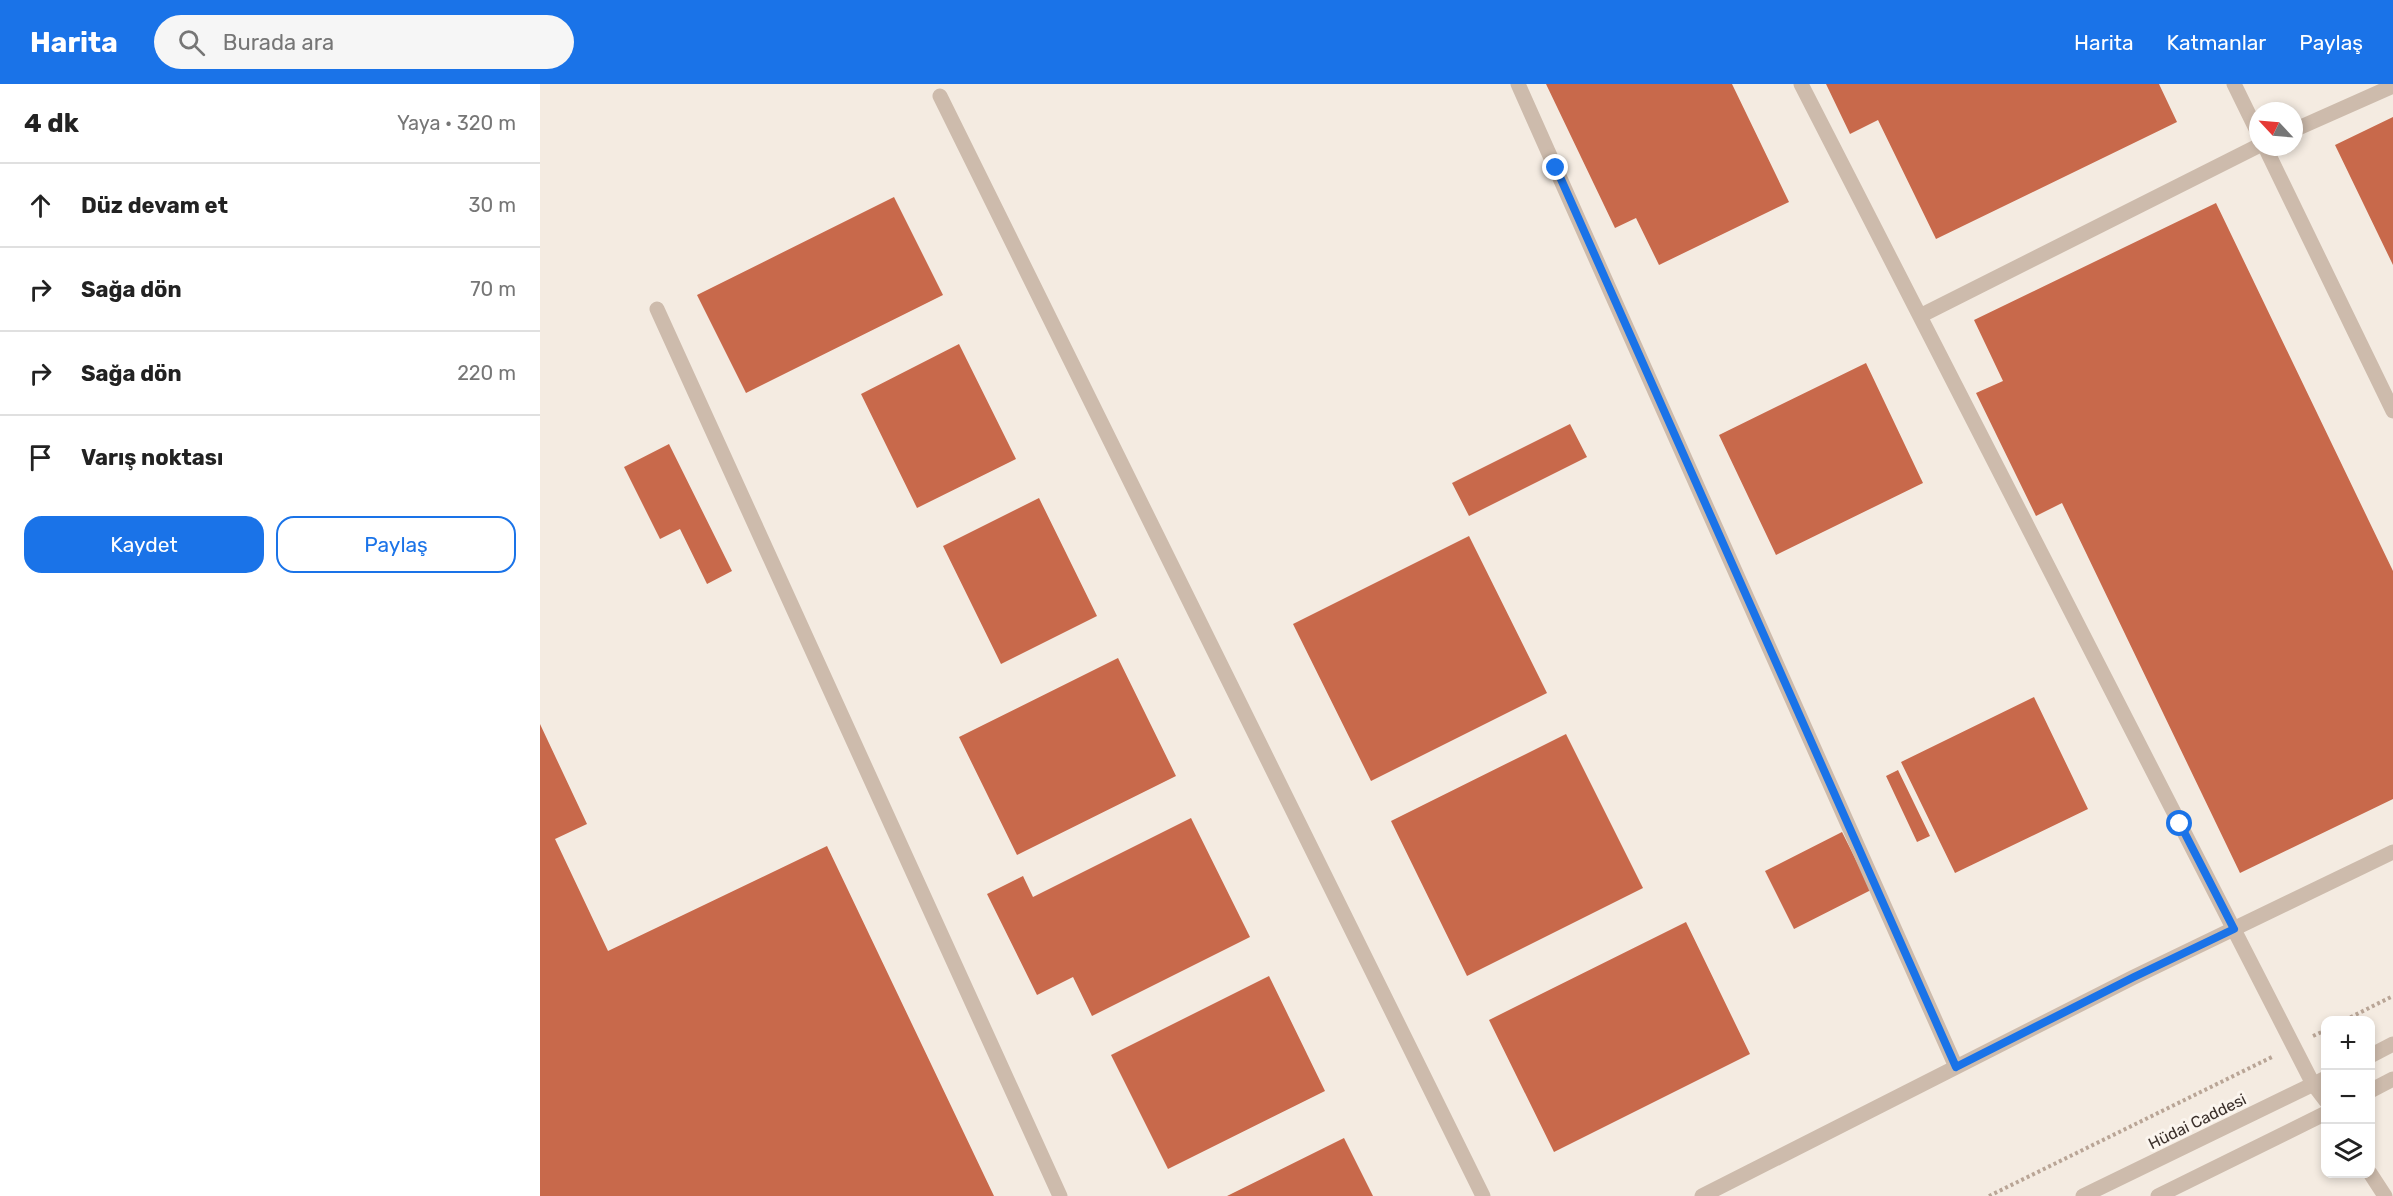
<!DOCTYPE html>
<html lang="tr">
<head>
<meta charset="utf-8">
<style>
	body { margin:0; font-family:Rubik,sans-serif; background:#f6f6f6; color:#222 }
	.controls { position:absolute; right:18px; bottom:18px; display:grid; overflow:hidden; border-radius:12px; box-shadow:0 3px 9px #0003 }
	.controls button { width:54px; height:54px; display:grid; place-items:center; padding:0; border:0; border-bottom:2px solid #e0e0e0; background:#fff; color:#222; font:30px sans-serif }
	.compass { position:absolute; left:1709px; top:18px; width:54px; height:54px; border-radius:50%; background:#fff; box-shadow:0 3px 9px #0003; rotate:296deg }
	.stop { position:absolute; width:18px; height:18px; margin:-14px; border:4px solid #1a73e8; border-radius:50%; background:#fff }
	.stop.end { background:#1a73e8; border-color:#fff; box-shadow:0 2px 6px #0008 }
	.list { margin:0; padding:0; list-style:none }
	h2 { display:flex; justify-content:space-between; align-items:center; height:78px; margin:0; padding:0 24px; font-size:26px }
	h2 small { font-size:20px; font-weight:400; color:#767676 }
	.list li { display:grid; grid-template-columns:39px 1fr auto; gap:18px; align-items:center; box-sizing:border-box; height:84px; padding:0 24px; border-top:2px solid #e0e0e0 }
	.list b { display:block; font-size:22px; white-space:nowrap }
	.list em { font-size:20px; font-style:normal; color:#767676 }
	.actions { display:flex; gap:12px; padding:18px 24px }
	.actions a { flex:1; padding:14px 0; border:2px solid #1a73e8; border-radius:18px; text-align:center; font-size:21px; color:#1a73e8 }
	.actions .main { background:#1a73e8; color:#fff }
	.icon { flex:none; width:33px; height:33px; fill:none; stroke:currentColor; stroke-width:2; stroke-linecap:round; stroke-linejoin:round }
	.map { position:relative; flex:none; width:1853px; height:1112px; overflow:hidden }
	header { display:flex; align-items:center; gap:36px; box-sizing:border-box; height:84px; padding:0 30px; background:#1a73e8; color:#fff }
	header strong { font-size:28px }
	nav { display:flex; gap:33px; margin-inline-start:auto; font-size:21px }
	.search { width:420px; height:54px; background:#f6f6f6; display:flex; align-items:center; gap:15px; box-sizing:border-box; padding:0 21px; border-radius:33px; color:#767676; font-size:22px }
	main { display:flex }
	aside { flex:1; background:#fff }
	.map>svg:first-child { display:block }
</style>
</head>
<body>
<header>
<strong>Harita</strong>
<div class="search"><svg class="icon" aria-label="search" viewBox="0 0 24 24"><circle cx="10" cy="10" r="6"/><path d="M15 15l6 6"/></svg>Burada ara</div>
<nav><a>Harita</a><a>Katmanlar</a><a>Paylaş</a></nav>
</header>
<main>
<aside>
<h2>4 dk<small>Yaya · 320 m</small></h2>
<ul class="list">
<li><svg class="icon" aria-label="ahead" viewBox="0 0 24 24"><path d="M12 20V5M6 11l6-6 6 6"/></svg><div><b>Düz devam et</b></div><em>30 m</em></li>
<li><svg class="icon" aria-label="right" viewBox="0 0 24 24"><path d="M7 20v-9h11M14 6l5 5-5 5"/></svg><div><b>Sağa dön</b></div><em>70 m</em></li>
<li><svg class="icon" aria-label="right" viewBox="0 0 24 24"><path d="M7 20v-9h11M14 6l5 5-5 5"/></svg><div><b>Sağa dön</b></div><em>220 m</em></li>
<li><svg class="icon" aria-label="arrive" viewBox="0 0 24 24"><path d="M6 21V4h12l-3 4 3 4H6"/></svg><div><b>Varış noktası</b></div></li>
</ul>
<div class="actions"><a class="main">Kaydet</a><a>Paylaş</a></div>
</aside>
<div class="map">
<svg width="1853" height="1112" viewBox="0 0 1853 1112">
	<rect width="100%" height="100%" fill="#f4ebe1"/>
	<path fill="#c8694b" d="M1006 0H1192L1249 118 1119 181 1096 134 1075 144Z
		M1286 0H1619L1637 38 1396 155 1338 36 1310 50Z
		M1853 33V181L1795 61Z
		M354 113 403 211 206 309 157 211Z
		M1676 119 1853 487V715L1700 789 1522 419 1496 432 1436 309 1463 297 1434 236Z
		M419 260 476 375 377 424 321 310Z
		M1326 279 1383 399 1236 471 1179 351Z
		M1030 340 1047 373 929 432 912 399Z
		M129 360 192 487 167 500 140 445 120 455 84 383Z
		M499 414 557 532 461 580 403 462Z
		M929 452 1007 609 831 697 753 540Z
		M578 574 636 692 477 771 419 653Z
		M1494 613 1548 725 1415 789 1361 678Z
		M0 640 47 740 15 755 68 867 287 762 454 1112H0Z
		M1026 650 1103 804 927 892 851 737Z
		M1358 686 1390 752 1377 758 1346 692Z
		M651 734 710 853 552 932 533 893 497 911 447 810 483 792 493 813Z
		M1302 748 1331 806 1254 845 1225 787Z
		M1146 838 1210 970 1014 1068 949 936Z
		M729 892 785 1007 628 1085 571 971Z
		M804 1054 833 1112H687Z"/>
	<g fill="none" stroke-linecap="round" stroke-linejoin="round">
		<path stroke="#b9a596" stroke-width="4" stroke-dasharray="3 3" stroke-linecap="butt" d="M1805 936 1853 912
			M1773 952 1786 946
			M1449 1112 1734 972"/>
		<path stroke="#cdbbac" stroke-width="15" d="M978 0 1416 983
			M1261 0 1773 1000 1786 1017
			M1694 0 1718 49
			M400 12 943 1112
			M1754 46 1853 2
			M1725 63 1853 327
			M117 225 520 1112
			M1380 232 1718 62
			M1830 1089 1845 1112
			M1162 1112 1594 893 1853 768"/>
		<path stroke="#cdbbac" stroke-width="15" d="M1830 972 1853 960
			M1830 1007 1853 995
			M1543 1112 1786 994
			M1618 1112 1786 1029"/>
	</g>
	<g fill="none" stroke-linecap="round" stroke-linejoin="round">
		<path stroke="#1a73e8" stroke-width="8" d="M1016 84 1416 983 1594 893 1694 845 1640 740"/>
	</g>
	<g text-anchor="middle" stroke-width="6" stroke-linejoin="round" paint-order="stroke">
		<g font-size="16" fill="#3b302b" stroke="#fbf5ee">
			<text transform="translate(1657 1037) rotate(-26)" y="6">Hüdai Caddesi</text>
		</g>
	</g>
</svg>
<div class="controls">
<button>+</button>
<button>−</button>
<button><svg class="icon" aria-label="layers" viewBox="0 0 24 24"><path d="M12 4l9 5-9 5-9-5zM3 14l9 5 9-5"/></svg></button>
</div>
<svg class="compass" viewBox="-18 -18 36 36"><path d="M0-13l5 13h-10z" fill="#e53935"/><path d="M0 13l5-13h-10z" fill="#767676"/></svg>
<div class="stop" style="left:1640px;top:740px"></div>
<div class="stop end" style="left:1016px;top:84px"></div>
</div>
</main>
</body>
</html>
